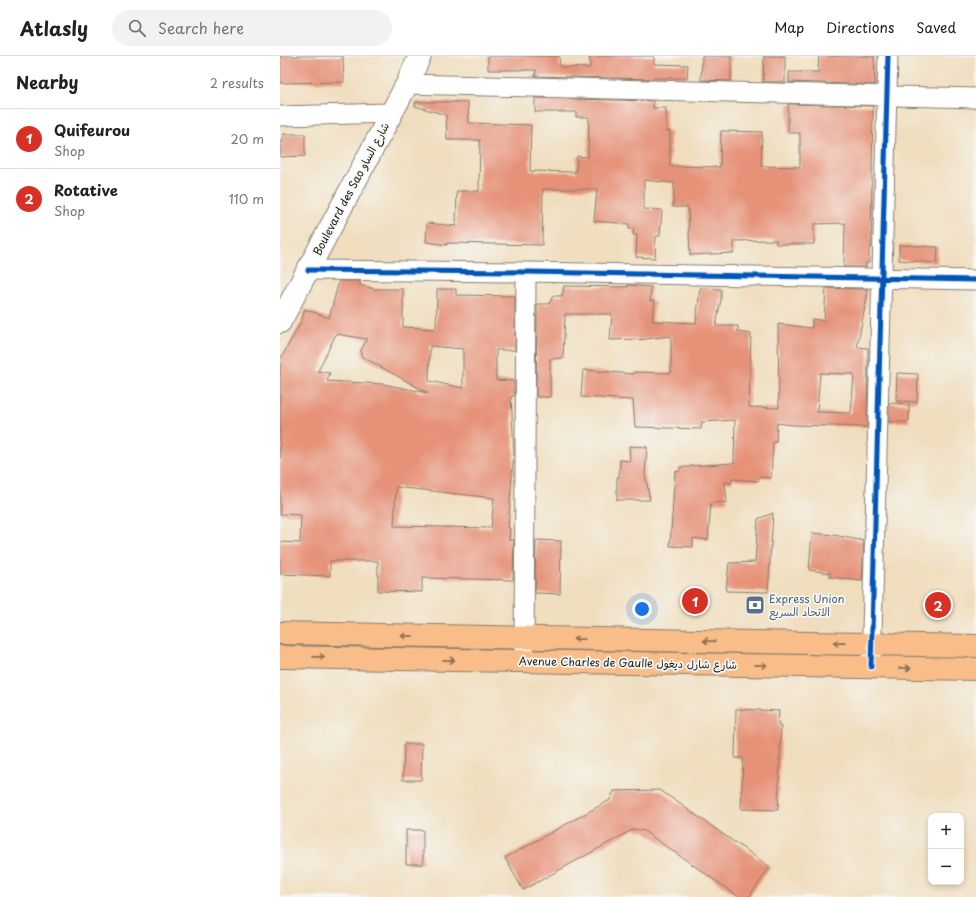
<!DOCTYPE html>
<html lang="en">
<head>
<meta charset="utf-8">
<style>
	body { margin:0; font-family:"Playpen Sans","Playpen Sans Arabic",sans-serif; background:#f2f2f2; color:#222 }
	.controls { position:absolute; right:12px; bottom:12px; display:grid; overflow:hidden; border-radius:8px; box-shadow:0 2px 6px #0003 }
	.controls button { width:36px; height:36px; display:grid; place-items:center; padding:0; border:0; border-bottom:1px solid #e0e0e0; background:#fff; color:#222; font:20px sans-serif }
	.you { position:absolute; left:362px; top:553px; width:14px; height:14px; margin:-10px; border:3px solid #fff; border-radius:50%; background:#1a73e8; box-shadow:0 0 0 6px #1a73e833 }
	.badge { display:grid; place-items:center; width:26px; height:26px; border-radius:50%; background:#d93025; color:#fff; font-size:13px; font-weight:700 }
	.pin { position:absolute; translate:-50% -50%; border:2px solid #fff; box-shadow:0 1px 4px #0006 }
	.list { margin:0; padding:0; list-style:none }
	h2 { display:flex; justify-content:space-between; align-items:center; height:52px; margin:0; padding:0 16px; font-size:17px }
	h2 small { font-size:13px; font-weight:400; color:#767676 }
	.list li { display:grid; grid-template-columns:26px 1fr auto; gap:12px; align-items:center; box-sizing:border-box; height:60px; padding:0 16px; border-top:1px solid #e0e0e0 }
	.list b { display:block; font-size:15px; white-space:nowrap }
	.list p { margin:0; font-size:13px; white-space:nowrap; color:#767676 }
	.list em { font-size:13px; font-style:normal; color:#767676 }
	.icon { flex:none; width:22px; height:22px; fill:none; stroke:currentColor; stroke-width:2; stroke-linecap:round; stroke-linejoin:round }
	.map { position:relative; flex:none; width:696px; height:841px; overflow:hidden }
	header { display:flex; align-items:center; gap:24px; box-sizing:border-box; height:56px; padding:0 20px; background:#fff; border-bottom:1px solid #e0e0e0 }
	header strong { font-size:19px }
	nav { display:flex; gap:22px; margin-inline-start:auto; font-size:14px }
	.search { width:280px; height:36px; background:#f2f2f2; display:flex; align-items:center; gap:10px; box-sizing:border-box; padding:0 14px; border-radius:22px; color:#767676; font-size:15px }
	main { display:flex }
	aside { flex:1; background:#fff }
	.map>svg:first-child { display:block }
</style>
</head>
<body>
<header>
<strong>Atlasly</strong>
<div class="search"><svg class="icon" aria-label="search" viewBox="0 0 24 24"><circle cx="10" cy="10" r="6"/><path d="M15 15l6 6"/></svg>Search here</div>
<nav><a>Map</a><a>Directions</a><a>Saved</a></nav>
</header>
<main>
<aside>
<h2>Nearby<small>2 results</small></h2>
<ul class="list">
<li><span class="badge">1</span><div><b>Quifeurou</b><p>Shop</p></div><em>20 m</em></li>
<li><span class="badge">2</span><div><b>Rotative</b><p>Shop</p></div><em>110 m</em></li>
</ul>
</aside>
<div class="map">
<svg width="696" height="841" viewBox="0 0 696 841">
	<rect width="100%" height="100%" fill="#f6f6f2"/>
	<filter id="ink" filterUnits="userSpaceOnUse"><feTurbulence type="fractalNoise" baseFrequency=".025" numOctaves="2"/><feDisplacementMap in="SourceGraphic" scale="8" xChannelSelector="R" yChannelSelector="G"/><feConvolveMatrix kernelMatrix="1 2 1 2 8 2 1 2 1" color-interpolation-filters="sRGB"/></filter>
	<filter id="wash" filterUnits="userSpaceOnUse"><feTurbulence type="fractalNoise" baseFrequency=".012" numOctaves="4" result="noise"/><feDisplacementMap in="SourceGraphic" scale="16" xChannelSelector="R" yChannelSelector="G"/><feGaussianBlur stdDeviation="0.9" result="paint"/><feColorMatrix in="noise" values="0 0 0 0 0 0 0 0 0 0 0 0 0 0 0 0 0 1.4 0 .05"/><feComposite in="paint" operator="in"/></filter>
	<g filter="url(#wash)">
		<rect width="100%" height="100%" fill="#f0ddbd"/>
		<g id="blocks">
			<path fill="#e69278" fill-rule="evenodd" d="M0 0H63L64 26 0 27Z
				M208 0H279L280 11 310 12V0H374V8L408 9 407 22H373V23L255 20 256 14H208Z
				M422 0H451V25L421 24Z
				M484 0H505V26H483Z
				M539 0H594L595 29 509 26V16H538Z
				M255 42 373 45V52H386V75H390V110L440 111 441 75 482 76 481 110 520 111V77H508V48L593 50 591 192 589 193V207H586V211H564L565 167 534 168V188H496V184L454 185V197L410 199 408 151H393L394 127 364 124V153L382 154 380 180H376L375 202 356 201 357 179H353L354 173H349V168L314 165 317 133H263L262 189 167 187V189L146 186 147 167 176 170 177 135H199L200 84H167L166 59 135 50 136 46H188L189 67 251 69 250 115 296 116 297 100 308 101 309 61H296V56H255Z
				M3 78H25V100L0 101V86H3Z
				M619 189 658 191 657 207 619 204Z
				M59 225H80V229L95 233H123V271L156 273 157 233H176V239L235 240V294H216V324L234 325V340H231L234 396 228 472H230L229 484H234L233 524 142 522V536L98 535V505H50V520L0 518V486L20 487 21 459 0 458V304L21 266 25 253 49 262ZM56 278 87 283 81 294V300L148 337 103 328 47 325 50 317 38 315ZM150 290 183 293V332L149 325ZM116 431 214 442 211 472 114 470Z
				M348 229 371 231 370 245H375L372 265 416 267 420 232 441 233V243L436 270H458V276L471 278 469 351 499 352 498 268 532 272V263L544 265 546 232 587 233V241L577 291 588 292 587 371 513 369 497 367 496 386H493L491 422 479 421 478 425 452 423V427L445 426 447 446 431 447 428 484 413 482V491L390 490 395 415 399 416 400 411H410V410L454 407 455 364 422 366 421 373 355 371 353 344 301 341 303 314 354 318V316L391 317V280L357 284V283L330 284 332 258H285L283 302 270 303V341H256L257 248H269L273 240H282L284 230 348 231ZM540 317 574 318 571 357 537 356Z
				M617 317 638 318 637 346 616 345Z
				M609 347 629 348V366H609Z
				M349 390 367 391 365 419 370 444H337V421H339L340 404 350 405Z
				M493 457 488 536 446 535 449 507 475 506 478 463Z
				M532 477 554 479 584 485 582 525 550 521V517L529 514Z
				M256 484 281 485 280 538 255 537Z
				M456 653 499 655 498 670H501L498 754 461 753 463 702H455Z
				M124 688H142L141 724H123Z
				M380 734 490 811 469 841H459L364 775 354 773 243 834 225 802 330 744 334 735Z
				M126 774H143V808H126Z"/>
		</g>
	</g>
	<g filter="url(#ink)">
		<use href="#blocks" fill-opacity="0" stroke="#867c6c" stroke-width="1"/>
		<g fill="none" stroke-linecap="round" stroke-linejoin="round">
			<defs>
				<path id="minor" d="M127 28 696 42
					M0 60 111 57
					M28 214 246 216 696 224
					M244 605 246 216
					M591 611 608 0"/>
				<path id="tertiary" d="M0 266 127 28 140 0"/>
				<path id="primary" d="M0 577 696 590
					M0 601 696 613"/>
			</defs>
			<use href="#minor" stroke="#867c6c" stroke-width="21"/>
			<use href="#tertiary" stroke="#867c6c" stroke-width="24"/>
			<use href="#primary" stroke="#867c6c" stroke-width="24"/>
			<use href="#minor" stroke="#fff" stroke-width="19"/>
			<use href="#tertiary" stroke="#fff" stroke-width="22"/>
			<use href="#primary" stroke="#f8bd88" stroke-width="22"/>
			<defs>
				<path id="cycleway" d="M28 214 246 216 696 224
					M591 611 608 0"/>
			</defs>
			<use href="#cycleway" stroke="#f6f6f2" stroke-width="8"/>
			<use href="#cycleway" stroke="#0057b8" stroke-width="5"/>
		</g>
		<defs><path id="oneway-shaft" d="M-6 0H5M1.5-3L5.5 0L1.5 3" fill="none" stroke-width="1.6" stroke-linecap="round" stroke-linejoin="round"/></defs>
		<g stroke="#8a6c52">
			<use href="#oneway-shaft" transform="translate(127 580) rotate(-179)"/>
			<use href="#oneway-shaft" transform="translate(299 583) rotate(-179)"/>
			<use href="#oneway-shaft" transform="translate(429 585) rotate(-179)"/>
			<use href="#oneway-shaft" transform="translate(559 587) rotate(-179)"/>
			<use href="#oneway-shaft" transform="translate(39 601) rotate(1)"/>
			<use href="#oneway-shaft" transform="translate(169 604) rotate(1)"/>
			<use href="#oneway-shaft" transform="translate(481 609) rotate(1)"/>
			<use href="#oneway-shaft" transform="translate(625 612) rotate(1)"/>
		</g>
	</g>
	<defs>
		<symbol id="bank-square" viewBox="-11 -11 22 22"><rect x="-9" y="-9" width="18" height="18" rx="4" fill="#5c6f8a" stroke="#f6f6f2"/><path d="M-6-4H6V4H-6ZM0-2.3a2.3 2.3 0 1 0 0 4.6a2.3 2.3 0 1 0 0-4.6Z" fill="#fff"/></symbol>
	</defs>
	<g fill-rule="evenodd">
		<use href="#bank-square" x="464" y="538" width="22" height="22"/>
	</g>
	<g text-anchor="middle" stroke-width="3.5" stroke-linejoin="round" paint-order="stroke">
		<g font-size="11" fill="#1c1c1c" stroke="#f6f6f2">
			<text transform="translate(71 133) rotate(-62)" y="4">Boulevard des Sao شارع الساو</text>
			<text transform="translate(348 607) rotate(1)" y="4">Avenue Charles de Gaulle شارع شارل ديغول</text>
		</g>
		<g font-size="11" fill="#4e5e75" stroke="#f6f6f2" text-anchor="start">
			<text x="489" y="547">Express Union<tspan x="489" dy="13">الاتحاد السريع</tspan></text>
		</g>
	</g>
</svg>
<div class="controls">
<button>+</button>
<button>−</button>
</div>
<div class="you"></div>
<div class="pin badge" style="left:415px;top:545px">1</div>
<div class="pin badge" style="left:658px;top:549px">2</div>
</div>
</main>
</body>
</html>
